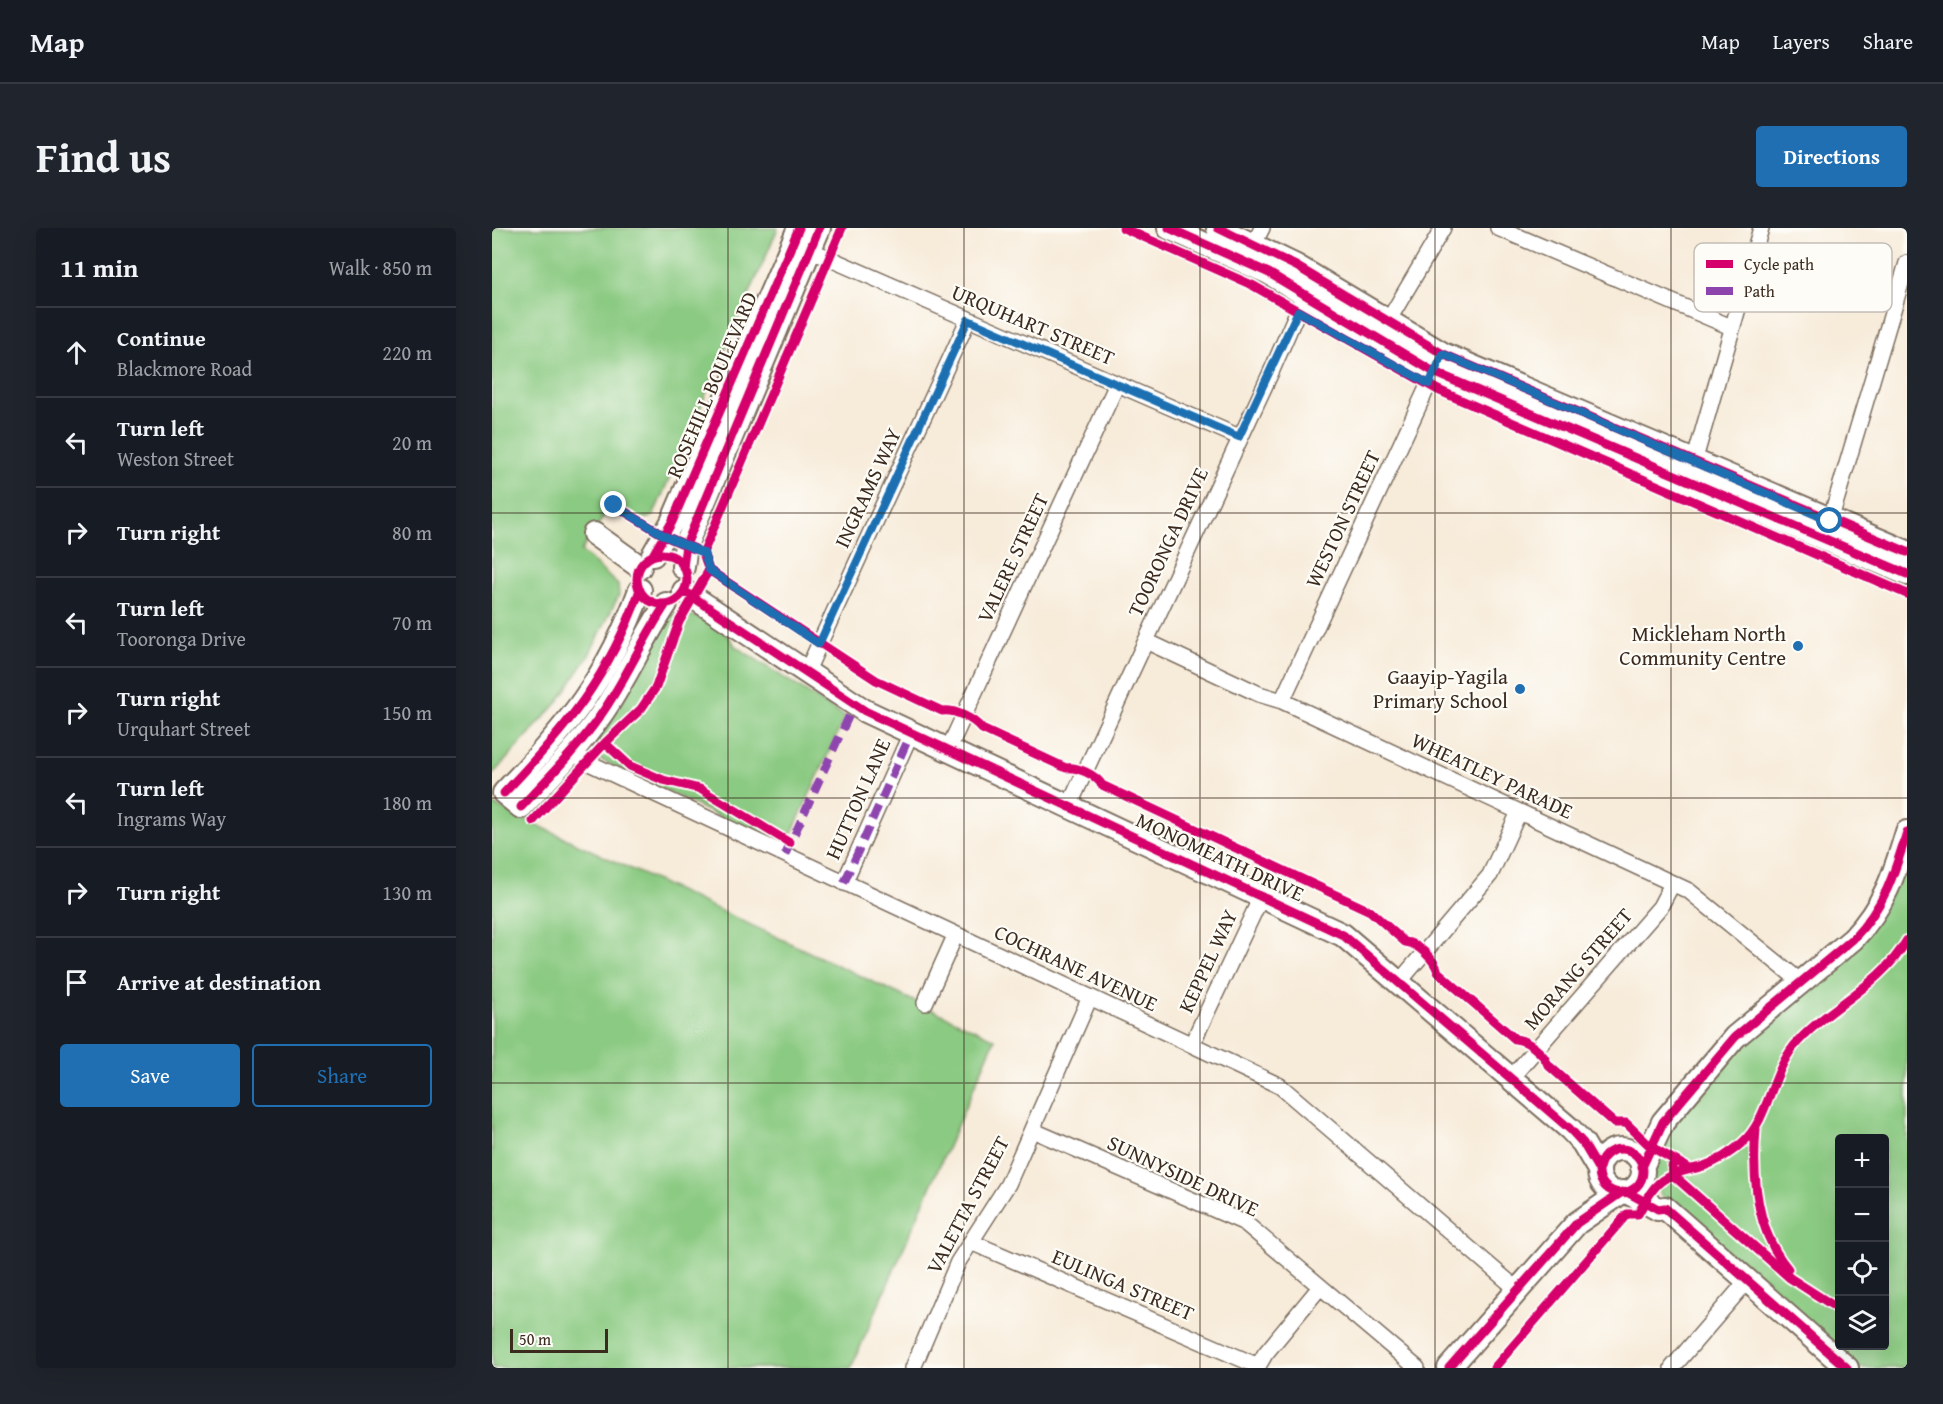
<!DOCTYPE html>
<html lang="en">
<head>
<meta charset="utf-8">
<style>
	body { margin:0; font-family:"Gentium Book Plus",serif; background:#20242c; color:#f1f3f6 }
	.controls { position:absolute; right:18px; bottom:18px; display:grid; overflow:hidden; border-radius:6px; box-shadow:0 6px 24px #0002 }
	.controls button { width:54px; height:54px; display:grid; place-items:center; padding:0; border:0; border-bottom:2px solid #363941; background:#171b24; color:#f1f3f6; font:30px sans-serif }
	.scale { position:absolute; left:18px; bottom:15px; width:98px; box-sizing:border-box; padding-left:6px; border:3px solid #3b2a1e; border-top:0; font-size:16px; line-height:21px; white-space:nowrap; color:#3b2a1e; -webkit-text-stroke:4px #fdfcf7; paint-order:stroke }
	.stop { position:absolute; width:18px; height:18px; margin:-14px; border:4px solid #1f6fb2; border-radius:50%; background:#fff }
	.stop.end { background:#1f6fb2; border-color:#fff; box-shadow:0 2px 6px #0008 }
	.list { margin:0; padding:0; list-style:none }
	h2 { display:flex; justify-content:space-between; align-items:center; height:78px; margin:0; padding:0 24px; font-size:26px }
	h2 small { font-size:20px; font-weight:400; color:#9ea1a6 }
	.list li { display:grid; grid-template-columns:39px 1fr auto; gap:18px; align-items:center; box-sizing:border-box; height:90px; padding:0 24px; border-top:2px solid #363941 }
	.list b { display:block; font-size:22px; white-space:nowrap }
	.list p { margin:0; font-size:20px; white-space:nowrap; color:#9ea1a6 }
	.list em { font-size:20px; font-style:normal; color:#9ea1a6 }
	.actions { display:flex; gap:12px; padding:18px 24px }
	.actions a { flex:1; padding:14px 0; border:2px solid #1f6fb2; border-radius:6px; text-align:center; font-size:21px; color:#1f6fb2 }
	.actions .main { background:#1f6fb2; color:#fff }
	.icon { flex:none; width:33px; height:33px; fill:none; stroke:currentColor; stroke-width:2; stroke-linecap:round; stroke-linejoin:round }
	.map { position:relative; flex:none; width:1415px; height:1140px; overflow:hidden; border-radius:6px }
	header { display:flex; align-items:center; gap:36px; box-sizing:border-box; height:84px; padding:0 30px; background:#171b24; border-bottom:2px solid #363941 }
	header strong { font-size:28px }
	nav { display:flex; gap:33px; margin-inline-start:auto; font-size:21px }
	.intro { display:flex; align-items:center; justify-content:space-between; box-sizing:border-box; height:144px; padding:0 36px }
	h1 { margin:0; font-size:42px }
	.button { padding:15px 27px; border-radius:6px; background:#1f6fb2; color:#fff; font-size:21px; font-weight:700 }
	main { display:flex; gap:36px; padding:0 36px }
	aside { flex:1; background:#171b24; border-radius:6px; box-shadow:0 6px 24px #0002 }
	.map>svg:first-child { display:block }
</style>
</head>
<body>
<header>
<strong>Map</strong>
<nav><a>Map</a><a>Layers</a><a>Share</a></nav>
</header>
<div class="intro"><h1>Find us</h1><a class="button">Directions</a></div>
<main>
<aside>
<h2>11 min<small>Walk · 850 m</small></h2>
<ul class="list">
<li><svg class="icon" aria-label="ahead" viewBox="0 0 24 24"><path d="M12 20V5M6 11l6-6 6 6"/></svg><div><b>Continue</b><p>Blackmore Road</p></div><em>220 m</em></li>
<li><svg class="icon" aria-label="left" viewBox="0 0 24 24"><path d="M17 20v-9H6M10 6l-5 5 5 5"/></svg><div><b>Turn left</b><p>Weston Street</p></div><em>20 m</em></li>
<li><svg class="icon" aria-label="right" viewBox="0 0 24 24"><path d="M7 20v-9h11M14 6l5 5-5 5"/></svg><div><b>Turn right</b></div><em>80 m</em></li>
<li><svg class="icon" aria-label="left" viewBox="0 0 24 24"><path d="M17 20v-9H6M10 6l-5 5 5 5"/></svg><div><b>Turn left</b><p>Tooronga Drive</p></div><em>70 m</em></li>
<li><svg class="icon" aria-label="right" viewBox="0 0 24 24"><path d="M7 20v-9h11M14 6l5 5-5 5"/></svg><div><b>Turn right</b><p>Urquhart Street</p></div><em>150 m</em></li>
<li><svg class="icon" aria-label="left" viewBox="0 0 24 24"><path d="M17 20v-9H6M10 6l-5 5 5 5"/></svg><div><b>Turn left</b><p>Ingrams Way</p></div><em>180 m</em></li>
<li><svg class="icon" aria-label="right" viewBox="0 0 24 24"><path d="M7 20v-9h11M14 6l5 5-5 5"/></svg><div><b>Turn right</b></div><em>130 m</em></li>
<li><svg class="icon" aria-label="arrive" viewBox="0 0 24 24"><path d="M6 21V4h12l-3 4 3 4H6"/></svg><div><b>Arrive at destination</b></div></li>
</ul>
<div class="actions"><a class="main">Save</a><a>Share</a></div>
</aside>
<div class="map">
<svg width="1415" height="1140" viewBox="0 0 1415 1140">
	<rect width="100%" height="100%" fill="#fdfcf7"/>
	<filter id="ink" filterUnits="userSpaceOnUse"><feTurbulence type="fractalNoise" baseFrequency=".0167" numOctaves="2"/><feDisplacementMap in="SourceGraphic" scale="12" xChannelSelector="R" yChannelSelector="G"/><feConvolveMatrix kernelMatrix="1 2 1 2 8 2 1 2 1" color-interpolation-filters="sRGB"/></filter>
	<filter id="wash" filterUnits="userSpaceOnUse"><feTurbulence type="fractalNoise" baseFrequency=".008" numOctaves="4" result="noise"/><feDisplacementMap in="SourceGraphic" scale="24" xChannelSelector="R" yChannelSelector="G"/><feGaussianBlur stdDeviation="1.35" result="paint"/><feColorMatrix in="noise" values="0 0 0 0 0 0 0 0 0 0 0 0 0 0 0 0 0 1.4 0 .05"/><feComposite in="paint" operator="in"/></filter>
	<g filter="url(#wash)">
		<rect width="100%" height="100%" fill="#f7ebd9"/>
		<path fill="#8bca82" stroke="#637a50" stroke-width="1.5" fill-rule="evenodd" d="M0 0H286L161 288 149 292 121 274 89 323 126 357 127 367 96 429 66 474 0 547Z
			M186 384C204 387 236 401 243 418L353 489 293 620 105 530C98 521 98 516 103 507L112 503 153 436 150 427 178 388Z
			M0 576 503 811 359 1140H0Z
			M1415 604V1140H1355L1174 973 1151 944 1156 922 1243 809 1361 711ZM1348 910H1392V1118H1348Z"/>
	</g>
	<g filter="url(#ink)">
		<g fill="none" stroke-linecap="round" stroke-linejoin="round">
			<defs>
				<path id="street" d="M1006 0 1239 99
					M318 22 747 209
					M758 24 770 0
					M896 93 951 0
					M1202 234 1269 0
					M1338 293 1415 35
					M654 413 767 466 790 473 1197 663 1309 754
					M314 445 476 92
					M790 473 946 136
					M456 522 625 156
					M81 524 95 534 788 858 1026 1062
					M577 578 780 142 813 66
					M352 655 419 505
					M908 753 998 647 1027 584
					M433 775 463 708
					M700 816 770 667
					M1019 850 1168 679 1180 656
					M540 902 753 995 925 1140
					M479 1014 766 1138
					M421 1140 466 1034 516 956 598 769
					M765 1140 773 1126 828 1059
					M1180 1140 1255 1053"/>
				<path id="secondary" d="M677 0 777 45 942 144 1415 346
					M726 0 804 38 951 126 1415 324
					M102 306 148 339
					M161 327 180 294 307 0
					M191 339 194 317 327 0
					M148 362C116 450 76 498 12 565L29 579C56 550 85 521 108 488 133 453 150 412 174 376
					M192 363 373 483 851 707 1078 901 1091 915 1107 942
					M1107 943a22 22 0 1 1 44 0a22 22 0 1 1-44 0Z
					M1150 939 1171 894 1243 809 1361 711C1393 677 1402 647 1415 604
					M1135 964 1166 981 1173 980 1355 1140
					M957 1140 1085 995 1130 964"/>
			</defs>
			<use href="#street" stroke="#7d6e5f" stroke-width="18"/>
			<use href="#secondary" stroke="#7d6e5f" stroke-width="26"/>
			<use href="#street" stroke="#fff" stroke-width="15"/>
			<use href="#secondary" stroke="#fff" stroke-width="22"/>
			<path stroke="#8e44ad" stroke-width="8" stroke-dasharray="15 8" stroke-linecap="butt" d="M293 627 362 477
				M352 655 419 505"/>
			<defs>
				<path id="cycleway" d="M631 0 760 57 946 162 1415 366
					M677 0 777 45 942 144 1415 346
					M726 0 804 38 951 126 1415 324
					M122 277 173 308 203 321
					M145 351a25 25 0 1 1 50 0a25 25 0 1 1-50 0Z
					M161 327 180 294 307 0
					M191 339 194 317 327 0
					M217 342 384 452 450 483C463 481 482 491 490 501L574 540C585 538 604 547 610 557L878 683 913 714C926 715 943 732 946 744L1023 811C1035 812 1052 825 1056 837L1122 895H1134L1158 918 1196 940
					M192 363 373 483 851 707 1078 901 1091 915 1107 942
					M113 515 138 538 171 552 208 561 298 615
					M12 565C76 498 116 450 148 362
					M29 579C56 550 85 521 108 488 133 453 150 412 174 376
					M41 593 113 515 149 481 164 459 187 394 217 342 211 325 350 0
					M1264 901C1260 948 1263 1002 1296 1041
					M1107 943a22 22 0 1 1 44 0a22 22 0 1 1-44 0Z
					M1180 938 1181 947 1298 1050 1348 1082
					M1150 939 1171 894 1243 809 1361 711C1393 677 1402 647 1415 604
					M1135 964 1166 981 1173 980 1355 1140
					M957 1140 1085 995 1130 964
					M1002 1140 1135 986H1146C1151 978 1156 967 1163 959 1176 944 1195 943 1212 938 1226 933 1240 924 1251 914 1276 892 1279 847 1302 818 1335 779 1389 758 1415 712"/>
			</defs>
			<use href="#cycleway" stroke="#fdfcf7" stroke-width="13"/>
			<use href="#cycleway" stroke="#d6006c" stroke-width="9"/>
		</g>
	</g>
	<g fill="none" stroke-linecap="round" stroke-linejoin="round" filter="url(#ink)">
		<path stroke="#1f6fb2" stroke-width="8" d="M122 277 173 308 212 325 217 342 327 416 476 92 747 209 806 83 937 156 951 126 1338 293"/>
	</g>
	<path fill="none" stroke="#3b2a1e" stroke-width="1.5" stroke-opacity="0.55" d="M236 0V1140M472 0V1140M708 0V1140M943 0V1140M1179 0V1140M0 285H1415M0 570H1415M0 855H1415"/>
	<g fill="#1f6fb2" stroke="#fdfcf7" stroke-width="2">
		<circle cx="1306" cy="418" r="6"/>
		<circle cx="1028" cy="461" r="6"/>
	</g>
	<g text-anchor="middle" stroke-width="4.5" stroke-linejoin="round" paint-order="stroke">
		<g font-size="21" fill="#3b2a1e" stroke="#fdfcf7">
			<text transform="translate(541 97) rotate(23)" y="7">URQUHART STREET</text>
			<text transform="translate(220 157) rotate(-67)" y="7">ROSEHILL BOULEVARD</text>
			<text transform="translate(376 260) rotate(-65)" y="7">INGRAMS WAY</text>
			<text transform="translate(851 291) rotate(-65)" y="7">WESTON STREET</text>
			<text transform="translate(676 314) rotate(-65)" y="7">TOORONGA DRIVE</text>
			<text transform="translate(521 330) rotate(-65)" y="7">VALERE STREET</text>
			<text transform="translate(1000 548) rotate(25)" y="7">WHEATLEY PARADE</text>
			<text transform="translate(366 571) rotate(-66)" y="7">HUTTON LANE</text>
			<text transform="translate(728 629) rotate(25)" y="7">MONOMEATH DRIVE</text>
			<text transform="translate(716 733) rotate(-65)" y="7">KEPPEL WAY</text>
			<text transform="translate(584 740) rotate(25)" y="7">COCHRANE AVENUE</text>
			<text transform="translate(1086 741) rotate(-49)" y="7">MORANG STREET</text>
			<text transform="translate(691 948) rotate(25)" y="7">SUNNYSIDE DRIVE</text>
			<text transform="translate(476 977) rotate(-62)" y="7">VALETTA STREET</text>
			<text transform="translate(631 1057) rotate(23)" y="7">EULINGA STREET</text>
		</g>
		<g font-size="21" fill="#3b2a1e" stroke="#fdfcf7" text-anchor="end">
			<text x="1294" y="413">Mickleham North<tspan x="1294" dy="24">Community Centre</tspan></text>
			<text x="1016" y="456">Gaayip-Yagila<tspan x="1016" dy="24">Primary School</tspan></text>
		</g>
	</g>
	<rect x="1202" y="15" width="198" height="69" rx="9" fill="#fdfcf7" stroke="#c3bdb6" stroke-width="1.5"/>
	<rect x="1214" y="32" width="27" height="8" fill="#d6006c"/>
	<rect x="1214" y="59" width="27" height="8" fill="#8e44ad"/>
	<g font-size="16" fill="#3b2a1e">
		<text x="1252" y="42">Cycle path</text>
		<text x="1252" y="69">Path</text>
	</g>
</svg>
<div class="controls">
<button>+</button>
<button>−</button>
<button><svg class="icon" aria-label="locate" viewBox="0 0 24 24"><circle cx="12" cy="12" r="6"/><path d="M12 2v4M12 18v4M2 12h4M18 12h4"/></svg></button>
<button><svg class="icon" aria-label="layers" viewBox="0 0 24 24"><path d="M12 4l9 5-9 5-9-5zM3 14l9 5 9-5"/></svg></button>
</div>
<div class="scale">50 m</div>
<div class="stop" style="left:1338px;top:293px"></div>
<div class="stop end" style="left:122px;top:277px"></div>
</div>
</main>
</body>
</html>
